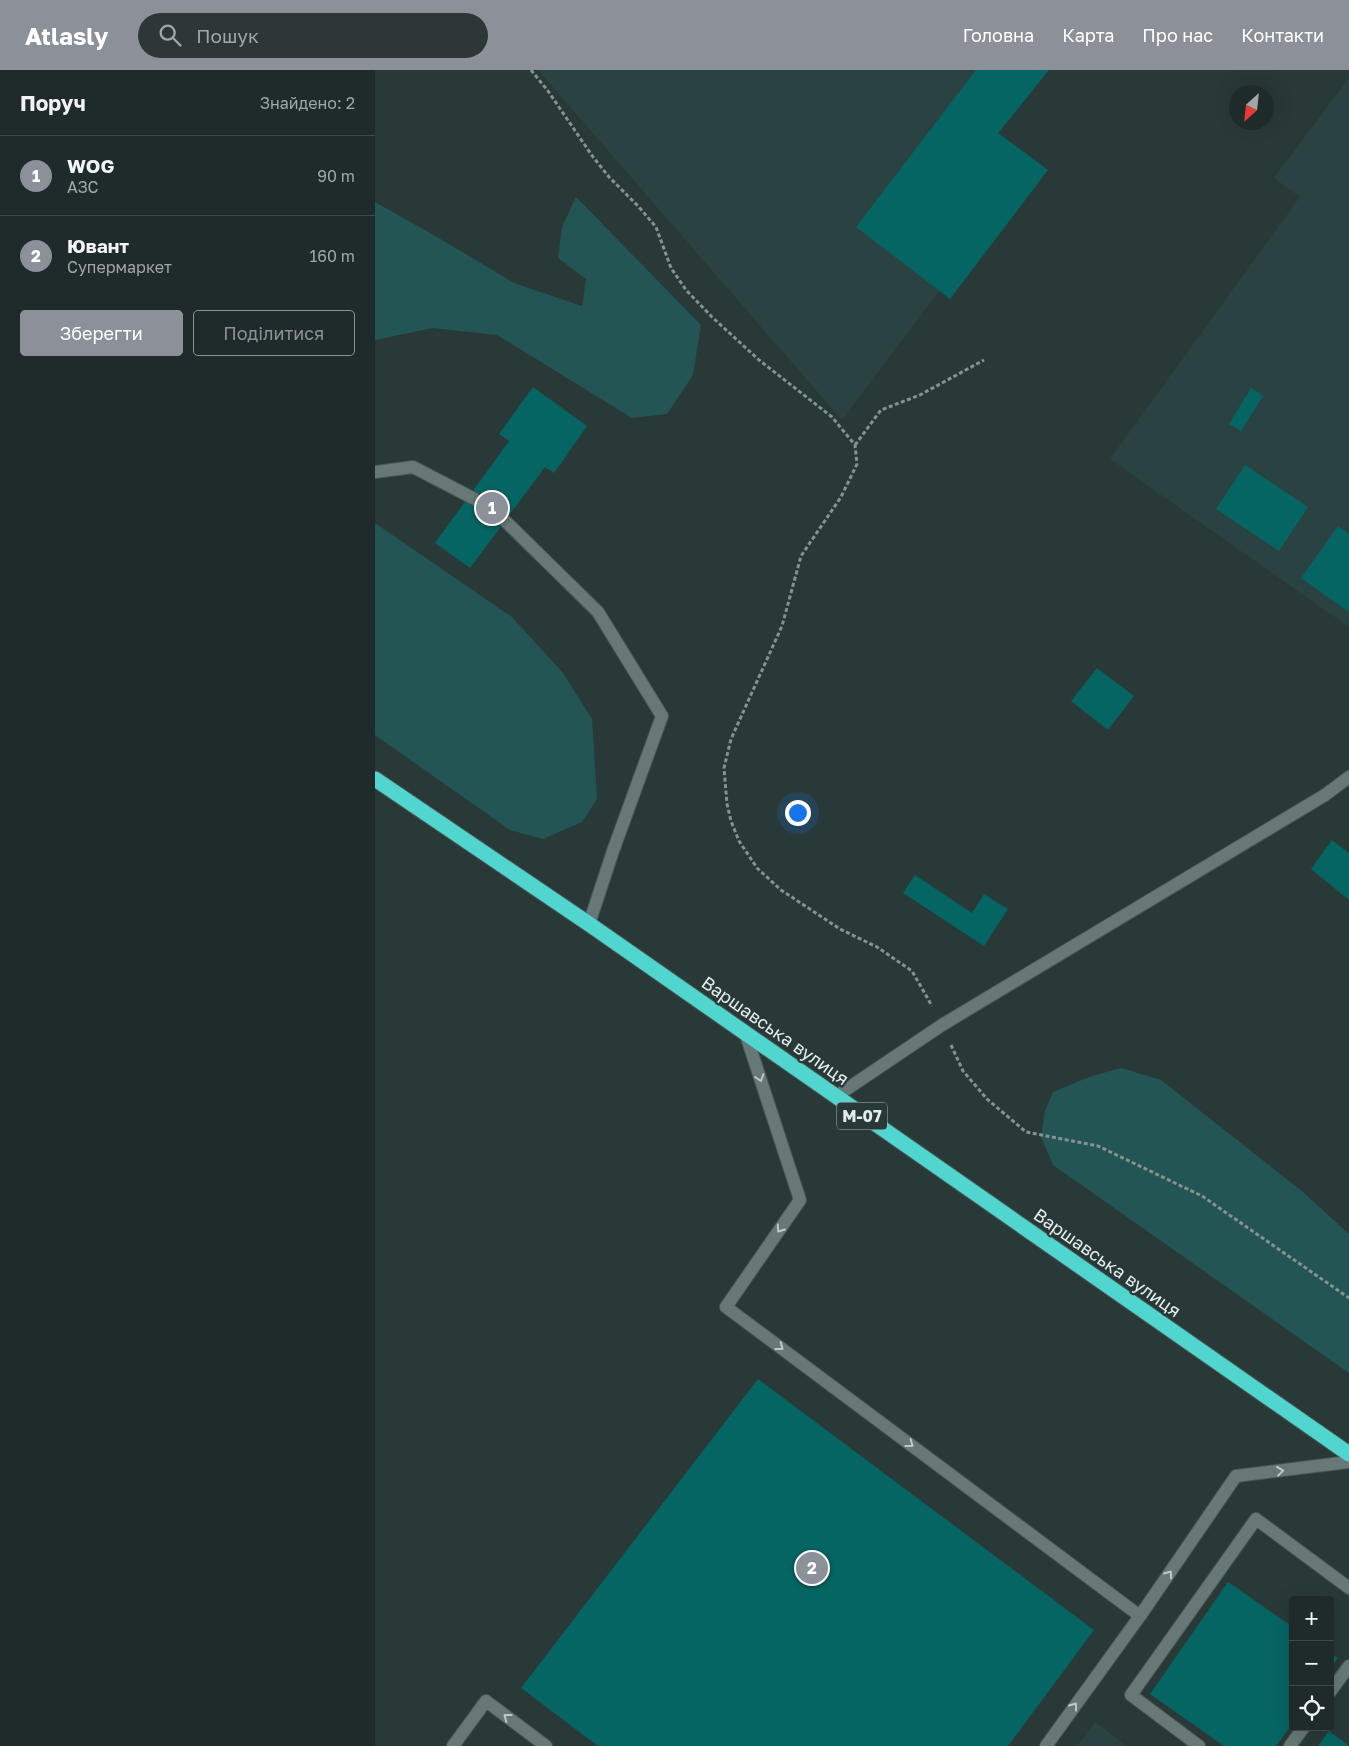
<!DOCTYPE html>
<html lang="uk">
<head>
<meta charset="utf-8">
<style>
	body { margin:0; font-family:"Golos Text",sans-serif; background:#2c3736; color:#f1f3f6 }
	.controls { position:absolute; right:15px; bottom:15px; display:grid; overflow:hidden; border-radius:5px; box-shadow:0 5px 20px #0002 }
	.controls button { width:45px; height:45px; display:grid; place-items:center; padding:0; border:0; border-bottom:1px solid #3c4747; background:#1f2b2a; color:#f1f3f6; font:25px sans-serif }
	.compass { position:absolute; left:854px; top:15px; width:45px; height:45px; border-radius:50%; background:#1f2b2a; box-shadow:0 5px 20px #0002; rotate:207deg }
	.you { position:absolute; left:422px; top:742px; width:18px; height:18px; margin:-12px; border:4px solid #fff; border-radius:50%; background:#1a73e8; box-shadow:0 0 0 8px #1a73e833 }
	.badge { display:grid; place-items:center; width:32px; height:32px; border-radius:50%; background:#8c9099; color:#fff; font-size:16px; font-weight:700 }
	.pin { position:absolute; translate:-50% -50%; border:2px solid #fff; box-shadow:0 1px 5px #0006 }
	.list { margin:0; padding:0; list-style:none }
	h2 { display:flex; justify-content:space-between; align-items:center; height:65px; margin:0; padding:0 20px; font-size:21px }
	h2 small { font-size:16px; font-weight:400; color:#a1a7a8 }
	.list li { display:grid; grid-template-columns:32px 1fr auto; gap:15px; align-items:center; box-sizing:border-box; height:80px; padding:0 20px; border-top:1px solid #3c4747 }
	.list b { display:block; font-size:19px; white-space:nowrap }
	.list p { margin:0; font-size:16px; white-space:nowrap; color:#a1a7a8 }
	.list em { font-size:16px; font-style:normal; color:#a1a7a8 }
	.actions { display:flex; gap:10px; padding:15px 20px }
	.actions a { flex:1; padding:11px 0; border:1px solid #8c9099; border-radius:5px; text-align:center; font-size:18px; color:#8c9099 }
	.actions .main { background:#8c9099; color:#fff }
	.icon { flex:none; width:28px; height:28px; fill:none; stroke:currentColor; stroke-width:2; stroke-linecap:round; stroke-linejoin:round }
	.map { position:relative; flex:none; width:974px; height:1676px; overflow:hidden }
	header { display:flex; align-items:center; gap:30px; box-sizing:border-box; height:70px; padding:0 25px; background:#8c9099; color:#fff }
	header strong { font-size:24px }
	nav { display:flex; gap:28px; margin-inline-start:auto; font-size:18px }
	.search { width:350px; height:45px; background:#2c3736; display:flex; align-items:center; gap:12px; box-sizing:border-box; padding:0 18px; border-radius:28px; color:#a1a7a8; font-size:19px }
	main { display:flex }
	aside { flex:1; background:#1f2b2a }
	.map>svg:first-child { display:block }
</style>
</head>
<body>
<header>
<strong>Atlasly</strong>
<div class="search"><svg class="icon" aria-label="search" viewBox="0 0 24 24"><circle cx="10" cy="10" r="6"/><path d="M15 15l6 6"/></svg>Пошук</div>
<nav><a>Головна</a><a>Карта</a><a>Про нас</a><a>Контакти</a></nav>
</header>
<main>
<aside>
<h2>Поруч<small>Знайдено: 2</small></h2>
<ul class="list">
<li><span class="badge">1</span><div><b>WOG</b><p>АЗС</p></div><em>90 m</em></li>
<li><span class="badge">2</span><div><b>Ювант</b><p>Супермаркет</p></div><em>160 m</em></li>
</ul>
<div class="actions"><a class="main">Зберегти</a><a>Поділитися</a></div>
</aside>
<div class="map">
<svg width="974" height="1676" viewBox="0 0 974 1676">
	<rect width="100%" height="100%" fill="#293938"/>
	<path fill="#2a4342" d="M163 0H674L624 63 673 100 575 229 564 221 467 350Z
		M974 8V557L735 389 925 127 899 108Z
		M720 1652 752 1676H702Z"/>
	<path fill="#225553" d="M201 127 326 255 318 305 292 344 257 348 122 265 58 258 0 270V132L69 171 139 213 207 236 211 209 183 188 187 157Z
		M0 453 137 547 188 603 217 649 222 729 207 752 168 769 135 760 0 665Z
		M746 998 786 1010 928 1122 974 1164V1303L678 1095 666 1067 670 1041 678 1022 714 1007Z"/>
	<path fill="#056562" d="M601 0H674L623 63 673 100 575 229 481 157Z
		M158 317 212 356 179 403 170 397 95 498 60 473 134 371 124 364Z
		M876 318 888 326 866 361 854 354Z
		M870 395 933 437 904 481 841 439Z
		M963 456 974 464V542L926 508Z
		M722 598 759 626 733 660 696 631Z
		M957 770 974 783V830L936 799Z
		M540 805 597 843 609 824 633 839 609 876 528 823Z
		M383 1309 719 1560 633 1676H223L146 1618Z
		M853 1512 918 1557V1653L901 1676H849L775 1624Z
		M955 1583 963 1588 955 1599Z
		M954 1661 974 1676H943Z"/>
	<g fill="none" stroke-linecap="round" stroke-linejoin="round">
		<defs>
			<path id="minor" d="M0 402 38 397 117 438 223 542 287 646 238 781 214 854
				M370 962 425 1130 351 1237 765 1546
				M460 1027 567 955 950 725 974 707
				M955 1622 974 1596
				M78 1676 111 1631 171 1676
				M671 1676 765 1546 861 1406 974 1392
				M824 1676 756 1625 881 1449 974 1518
				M915 1676 929 1657"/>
			<path id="highway" d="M0 709 214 854 974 1384"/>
		</defs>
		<use href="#minor" stroke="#475655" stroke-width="14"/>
		<use href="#highway" stroke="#475655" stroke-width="17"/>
		<path stroke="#859291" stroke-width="3" stroke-dasharray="4 2.5" stroke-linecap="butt" d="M156 0 173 21 218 87 234 107 263 136 281 157 296 198 311 220 337 247 384 290 457 347 480 375 482 394 466 427 426 486 407 556 356 669 349 698 352 734 356 751 364 771 382 798 406 820 465 859 502 877 537 901 557 936
			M480 375 506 340 545 325 609 290
			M576 975 588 1001 612 1029 651 1062 723 1076 827 1126 974 1228"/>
		<use href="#minor" stroke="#677877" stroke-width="12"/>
		<use href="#highway" stroke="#50d5cf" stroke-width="15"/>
	</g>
	<defs><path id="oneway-chevron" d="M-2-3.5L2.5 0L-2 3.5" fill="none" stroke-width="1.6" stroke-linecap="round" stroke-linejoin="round" transform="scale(1.25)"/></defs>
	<g stroke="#bdc9c8">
		<use href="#oneway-chevron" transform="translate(385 1008) rotate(72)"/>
		<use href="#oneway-chevron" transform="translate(405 1159) rotate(125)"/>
		<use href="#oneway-chevron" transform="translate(405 1277) rotate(37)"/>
		<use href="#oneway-chevron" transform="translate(535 1374) rotate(37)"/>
		<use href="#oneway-chevron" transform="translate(905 1401) rotate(-7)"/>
		<use href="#oneway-chevron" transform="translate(794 1504) rotate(-55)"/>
		<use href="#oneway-chevron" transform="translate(699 1636) rotate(-54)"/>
		<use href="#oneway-chevron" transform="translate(132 1647) rotate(-143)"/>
	</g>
	<g text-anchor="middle" stroke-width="4.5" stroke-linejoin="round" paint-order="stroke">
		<rect fill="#293938" stroke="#aab6b5" stroke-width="1" x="462" y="1032.5" width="50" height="27" rx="4"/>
		<g font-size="16" font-weight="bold" fill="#e2eceb">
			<text x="487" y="1052">М-07</text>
		</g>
		<g font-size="18" fill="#e2eceb" stroke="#293938">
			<text transform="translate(400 961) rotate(35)" y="6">Варшавська вулиця</text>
			<text transform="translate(732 1193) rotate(35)" y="6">Варшавська вулиця</text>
		</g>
	</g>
</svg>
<div class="controls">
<button>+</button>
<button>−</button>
<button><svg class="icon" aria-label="locate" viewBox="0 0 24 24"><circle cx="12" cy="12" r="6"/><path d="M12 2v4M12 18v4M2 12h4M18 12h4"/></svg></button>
</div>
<svg class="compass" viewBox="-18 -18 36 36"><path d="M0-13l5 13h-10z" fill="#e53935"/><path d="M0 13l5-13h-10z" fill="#a1a7a8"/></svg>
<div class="you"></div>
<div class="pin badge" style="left:117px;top:438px">1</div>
<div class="pin badge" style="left:437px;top:1498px">2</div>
</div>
</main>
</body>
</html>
